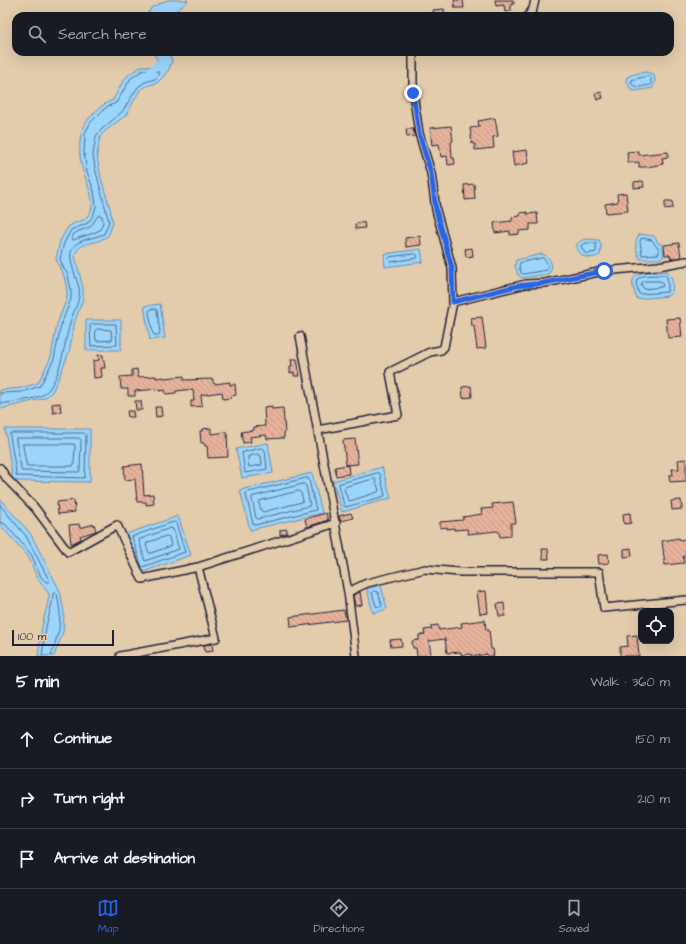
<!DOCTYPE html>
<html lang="en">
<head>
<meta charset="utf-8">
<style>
	body { margin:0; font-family:"Architects Daughter",sans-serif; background:#242831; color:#f1f3f6 }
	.controls { position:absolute; right:12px; bottom:12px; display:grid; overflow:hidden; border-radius:8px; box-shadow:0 4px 16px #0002 }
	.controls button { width:36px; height:36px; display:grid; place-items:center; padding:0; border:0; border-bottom:1px solid #363941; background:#171b24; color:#f1f3f6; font:20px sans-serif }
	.scale { position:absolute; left:12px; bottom:10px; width:102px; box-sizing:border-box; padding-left:4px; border:2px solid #22223b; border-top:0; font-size:11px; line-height:14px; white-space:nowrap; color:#22223b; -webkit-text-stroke:3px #e3ccac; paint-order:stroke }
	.stop { position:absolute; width:12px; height:12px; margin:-9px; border:3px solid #2563eb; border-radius:50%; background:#fff }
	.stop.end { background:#2563eb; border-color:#fff; box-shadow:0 1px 4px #0008 }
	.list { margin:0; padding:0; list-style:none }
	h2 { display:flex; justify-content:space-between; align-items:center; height:52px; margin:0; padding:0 16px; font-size:17px }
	h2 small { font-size:13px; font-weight:400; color:#9ea1a6 }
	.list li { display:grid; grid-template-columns:26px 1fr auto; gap:12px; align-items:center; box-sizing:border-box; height:60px; padding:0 16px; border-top:1px solid #363941 }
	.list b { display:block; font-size:15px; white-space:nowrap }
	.list em { font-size:13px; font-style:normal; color:#9ea1a6 }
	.icon { flex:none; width:22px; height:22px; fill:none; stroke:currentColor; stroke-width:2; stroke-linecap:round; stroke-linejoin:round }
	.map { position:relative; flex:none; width:686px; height:656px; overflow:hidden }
	.search { position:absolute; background:#171b24; box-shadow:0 4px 16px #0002; left:12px; right:12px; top:12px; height:44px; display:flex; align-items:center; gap:10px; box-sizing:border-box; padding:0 14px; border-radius:12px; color:#9ea1a6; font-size:15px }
	.sheet { height:232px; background:#171b24 }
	nav { display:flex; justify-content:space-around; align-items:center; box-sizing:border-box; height:56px; border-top:1px solid #363941; background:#171b24; font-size:11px; color:#9ea1a6 }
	nav a { display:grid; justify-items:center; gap:2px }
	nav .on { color:#2563eb }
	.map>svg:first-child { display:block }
</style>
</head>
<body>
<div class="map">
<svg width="686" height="656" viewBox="0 0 686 656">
	<defs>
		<pattern id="building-back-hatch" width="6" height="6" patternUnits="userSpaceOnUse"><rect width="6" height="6" fill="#e7b29b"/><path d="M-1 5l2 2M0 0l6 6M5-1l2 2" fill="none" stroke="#c69986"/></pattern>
	</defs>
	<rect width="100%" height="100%" fill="#e3ccac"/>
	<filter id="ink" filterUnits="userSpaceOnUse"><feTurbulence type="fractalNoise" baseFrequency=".025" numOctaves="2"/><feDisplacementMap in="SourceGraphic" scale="8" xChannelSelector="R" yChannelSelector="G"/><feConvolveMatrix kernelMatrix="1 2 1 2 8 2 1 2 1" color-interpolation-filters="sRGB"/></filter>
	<g filter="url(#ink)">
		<path fill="#9bd5fb" stroke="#6b8dae" d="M167 0H188C176 15 164 16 146 16L151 8Z
			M153 52H169L172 62 169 69 163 77 157 83 147 86 140 90 126 115 104 132 100 137 97 155 99 168 101 178 110 208 113 223 108 236C104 238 100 241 95 242 87 244 77 245 75 256L83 288V299L75 321 69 352 58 380 52 392 45 398 0 409V390L21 388 38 383 51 357 57 324 67 298V290L64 276 60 269 56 259 60 241 68 227 76 222 84 220C88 216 91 212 92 207 93 197 88 186 85 177 78 158 76 132 91 116 98 109 104 103 113 100L122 83 128 75 142 66 158 67 157 59Z
			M645 72 654 74 655 81 653 88 635 91 631 90 626 80 627 77 634 74Z
			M640 234 654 236 659 244H662L664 256 660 259H640C636 252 633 240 640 234Z
			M585 239 599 240 601 246 600 255C593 259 582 259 578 250 577 249 576 246 577 244 578 242 583 240 585 239Z
			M421 249 423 262 385 267 384 254Z
			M542 254C550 257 554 264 550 272L548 274 522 278 518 275 515 266 516 260Z
			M667 271C673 275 673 286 672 292L668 296 637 299C635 295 634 291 633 287 629 267 655 274 667 271Z
			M160 304 165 338 150 340 144 306Z
			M86 320H121V350H86Z
			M5 429H90V482L13 481Z
			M268 443 273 473 242 478 236 449Z
			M382 467 391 498 342 512 333 481Z
			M312 473 322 513 250 530 240 490Z
			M0 499 30 533 60 591 64 612 63 632 54 656H38L42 626 48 602 49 594 38 579 28 556 0 525Z
			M178 516 191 555 140 573 126 534Z
			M381 585 387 609 373 613 367 589Z"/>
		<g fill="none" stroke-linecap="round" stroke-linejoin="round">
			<path stroke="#526a88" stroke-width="1" d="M649 76 651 78V83L650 85C643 86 634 90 631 82L632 80Z
				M99 215 102 216 103 222 100 230C91 235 84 235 74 240L72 239V237L74 234 79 231 90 227Z
				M642 238 652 240 656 246 659 249V254L642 255 640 242Z
				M586 243H596V252L587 254 584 252 581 246Z
				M416 254 418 256 417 258 390 262 388 260 390 257Z
				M543 258C547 261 549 266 547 270L523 274 521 273 519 266 520 263Z
				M665 275 667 277 668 286 667 292 641 294H639L636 283 637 279 643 276Z
				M645 281H661L663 286 661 287 644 289 641 284Z
				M151 309H155L157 310 160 332 159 335H155L153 334 149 312Z
				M92 324H116L117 345 91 346 90 326Z
				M97 329 111 330 112 340 96 341 95 331Z
				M0 393 22 392 40 386 54 359 61 325 71 299V290L68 275 63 267 60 259 64 243 71 230 88 223 94 214 96 206 94 191 87 172 84 153 85 133 91 122 100 113 108 106 116 103 131 78 143 70 159 72 160 74 155 79 145 82 138 87 122 112 102 129 96 136 93 155 95 168 109 222 104 234C95 238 77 239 72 249 67 259 77 278 79 288 81 300 74 309 71 320 64 340 62 380 44 394 36 400 11 402 0 404
				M10 433H84L86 435 85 476 84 478 17 476Z
				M16 438H79L81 440 80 471 79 472 22 471Z
				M23 444H73L75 445 74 465 73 466H27Z
				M262 448 265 450 267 469 245 473 242 453Z
				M258 454 261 456 262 465 249 467 248 457Z
				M378 473 380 474 385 496 346 507 344 506 339 484Z
				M308 478 309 480 316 510 255 525 253 524 246 495V493Z
				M375 479 379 490 378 492 350 501 348 500 344 489 345 487Z
				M304 484 306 486 310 505 309 506 258 519 256 518 252 499V497Z
				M299 491 301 493 303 500 302 502 263 512 261 510 259 503 260 501Z
				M0 505 26 536 49 580V582H46L41 577 31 554 5 524 0 522
				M174 522 176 523 185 552 142 567 132 537Z
				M171 528 173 529 179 549 145 561 139 540Z
				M167 536 169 537 171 546 151 553H149L146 545 147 543Z
				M374 591 378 592 382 605 381 607 376 606 372 593Z
				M42 656 46 627 52 603 53 594 55 592 57 594 60 612 59 630 51 656"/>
			<path stroke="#9bd5fb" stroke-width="7" d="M149 73 164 58 161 52"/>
		</g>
		<path fill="url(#building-back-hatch)" stroke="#22223b" d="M454 0H463L464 8H455Z
			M495 0H513L514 4H511V11L505 12 504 5 496 6Z
			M444 9 445 15 434 16 433 10Z
			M601 92 603 98 597 100 595 94Z
			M495 118 498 136 493 137 494 148 475 150V144H472L470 128 479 127 478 121Z
			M451 126 453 141 451 142 452 158H454L455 164 448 165 447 156 441 157 439 144 432 145 430 128Z
			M406 129H413L415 136 407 137Z
			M527 150 529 163 514 166 512 152Z
			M638 151 639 155 668 152V157L662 158 663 164 647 167H639V162L628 163 627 152Z
			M643 181 644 187 634 188V182Z
			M474 184 475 199 465 200 464 185Z
			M626 193 628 211 606 213 605 204 618 202 617 194Z
			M665 201H672L673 208 665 209Z
			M527 212V214L537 213 538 224H530V230L519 231V234L510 235V231L495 233 494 223 512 221V217L520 216V213Z
			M364 222 365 228 356 229 355 224Z
			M420 236 421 245 406 247 405 238Z
			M679 243 681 257 671 259 670 255H665L664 245Z
			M472 248 473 256 466 257 465 249Z
			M482 317 486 348 477 349 474 326H472L471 318Z
			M680 318 682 337 668 338 666 319Z
			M98 355H103L105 368H101L102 377 94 378 93 361 99 360Z
			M291 359H297L300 376H294V372L290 373V366H292Z
			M137 369 138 377 156 376V378L164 377V378L184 376V380L213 379V383L215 384 230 382V385L235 384 236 395 231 396V398L223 399 222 392 201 395 202 406 191 407V401H194L193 389 176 391V393L166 394 165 390 159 391 158 389 135 391V396H128V389H121L120 377 132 376V370Z
			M471 386 472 397 463 398 462 387Z
			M135 401H141L142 410H136Z
			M60 403 61 412 53 413 52 404Z
			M272 406V409L283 408 285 433H284V438L267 439 266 435 250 437 251 442 243 443 241 432 254 430V427L265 426 264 407Z
			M155 407H161L162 416 156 417Z
			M127 411H133L134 417H128Z
			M211 428V434L227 432 228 457 208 458 207 446H205L204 443H201L200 431H202V429Z
			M355 439 358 464 346 465 343 440Z
			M686 459V481L670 482 669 475H673L672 469H679L678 460Z
			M142 464 144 495 153 494 154 504 146 505V502H137L135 479 125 480 124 466Z
			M348 465 349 474 336 476 335 467Z
			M74 500 75 512 58 514 57 502Z
			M681 500 682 509 672 510 671 501Z
			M513 502 516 523H511V536L500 537 499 532 497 531 468 534 467 529 454 530V528L447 529V527L440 528V522L463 520V517L482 514 481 509 493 508 492 504Z
			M326 513 328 520 307 527 305 519Z
			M351 513 353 518 341 521 339 516Z
			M630 513 631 523 624 524 623 514Z
			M79 524 80 528 94 524 96 531 80 536 81 539 71 544 69 525Z
			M287 529V533L280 535V530Z
			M679 538 680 540 686 539V556H683L684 563 665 565 662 541Z
			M631 548 632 556 624 557V549Z
			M542 549H548L549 559H543Z
			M608 554 609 563 599 564 598 555Z
			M486 591 488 613 480 614 477 592Z
			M360 592 362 605 355 606 353 595Z
			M504 603 505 616H499L497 604Z
			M344 610 346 620 291 627 290 617Z
			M485 620 486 630H489L491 649H493L494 656H488L487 654 477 656H471V654L461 655V652L447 653 445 639 429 641 431 655 417 656 416 648H413L412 641 419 640V635L425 634 424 630 432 629 431 626 438 625 439 630 462 627 461 623Z
			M637 635 639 656H620V647L628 646 627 636Z
			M401 639 402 646 391 647 390 640Z
			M212 644 213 651 205 652 204 645Z"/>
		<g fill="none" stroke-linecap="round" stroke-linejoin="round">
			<defs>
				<path id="minor" d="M528 16 533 9 535 0
					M414 52 413 56V93L419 133 431 173 436 210 452 268 453 302
					M300 336 348 592 356 656
					M318 430 398 415 390 372 430 352 441 350 444 347 453 302 526 284 545 283 604 271 658 266 686 261
					M0 468 7 479 35 508 68 552 117 525 142 579 198 567 336 523
					M348 592 367 583 425 569 459 572H599L604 608 686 600
					M120 656 216 638 198 567"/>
			</defs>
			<use href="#minor" stroke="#22223b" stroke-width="10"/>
			<use href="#minor" stroke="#e3ccac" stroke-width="7"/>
		</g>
	</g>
	<g fill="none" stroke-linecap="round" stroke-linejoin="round" filter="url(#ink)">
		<path stroke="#2563eb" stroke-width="5" d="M413 93 419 133 431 173 436 210 452 268 453 302 517 286 544 283 604 271"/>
	</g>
</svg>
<div class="controls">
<button><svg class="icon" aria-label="locate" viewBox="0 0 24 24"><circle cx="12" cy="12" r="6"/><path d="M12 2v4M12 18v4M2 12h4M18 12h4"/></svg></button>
</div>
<div class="scale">100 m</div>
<div class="stop" style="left:604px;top:271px"></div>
<div class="stop end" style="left:413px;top:93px"></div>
<div class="search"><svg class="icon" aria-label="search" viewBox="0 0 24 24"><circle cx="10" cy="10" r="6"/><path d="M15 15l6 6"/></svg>Search here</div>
</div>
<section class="sheet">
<h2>5 min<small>Walk · 360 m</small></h2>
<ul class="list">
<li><svg class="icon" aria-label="ahead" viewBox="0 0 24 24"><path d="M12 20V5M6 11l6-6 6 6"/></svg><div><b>Continue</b></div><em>150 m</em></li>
<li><svg class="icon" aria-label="right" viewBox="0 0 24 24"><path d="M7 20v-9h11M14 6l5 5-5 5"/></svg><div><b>Turn right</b></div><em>210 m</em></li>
<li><svg class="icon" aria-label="arrive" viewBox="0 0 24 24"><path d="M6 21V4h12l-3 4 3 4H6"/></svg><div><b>Arrive at destination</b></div></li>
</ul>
</section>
<nav>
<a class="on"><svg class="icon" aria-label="map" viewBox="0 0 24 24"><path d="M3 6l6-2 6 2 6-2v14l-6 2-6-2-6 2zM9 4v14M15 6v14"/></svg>Map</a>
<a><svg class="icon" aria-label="directions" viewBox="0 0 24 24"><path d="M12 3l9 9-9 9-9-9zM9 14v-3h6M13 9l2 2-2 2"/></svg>Directions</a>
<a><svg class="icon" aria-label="saved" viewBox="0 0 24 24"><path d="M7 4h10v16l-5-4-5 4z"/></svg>Saved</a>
</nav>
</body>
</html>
